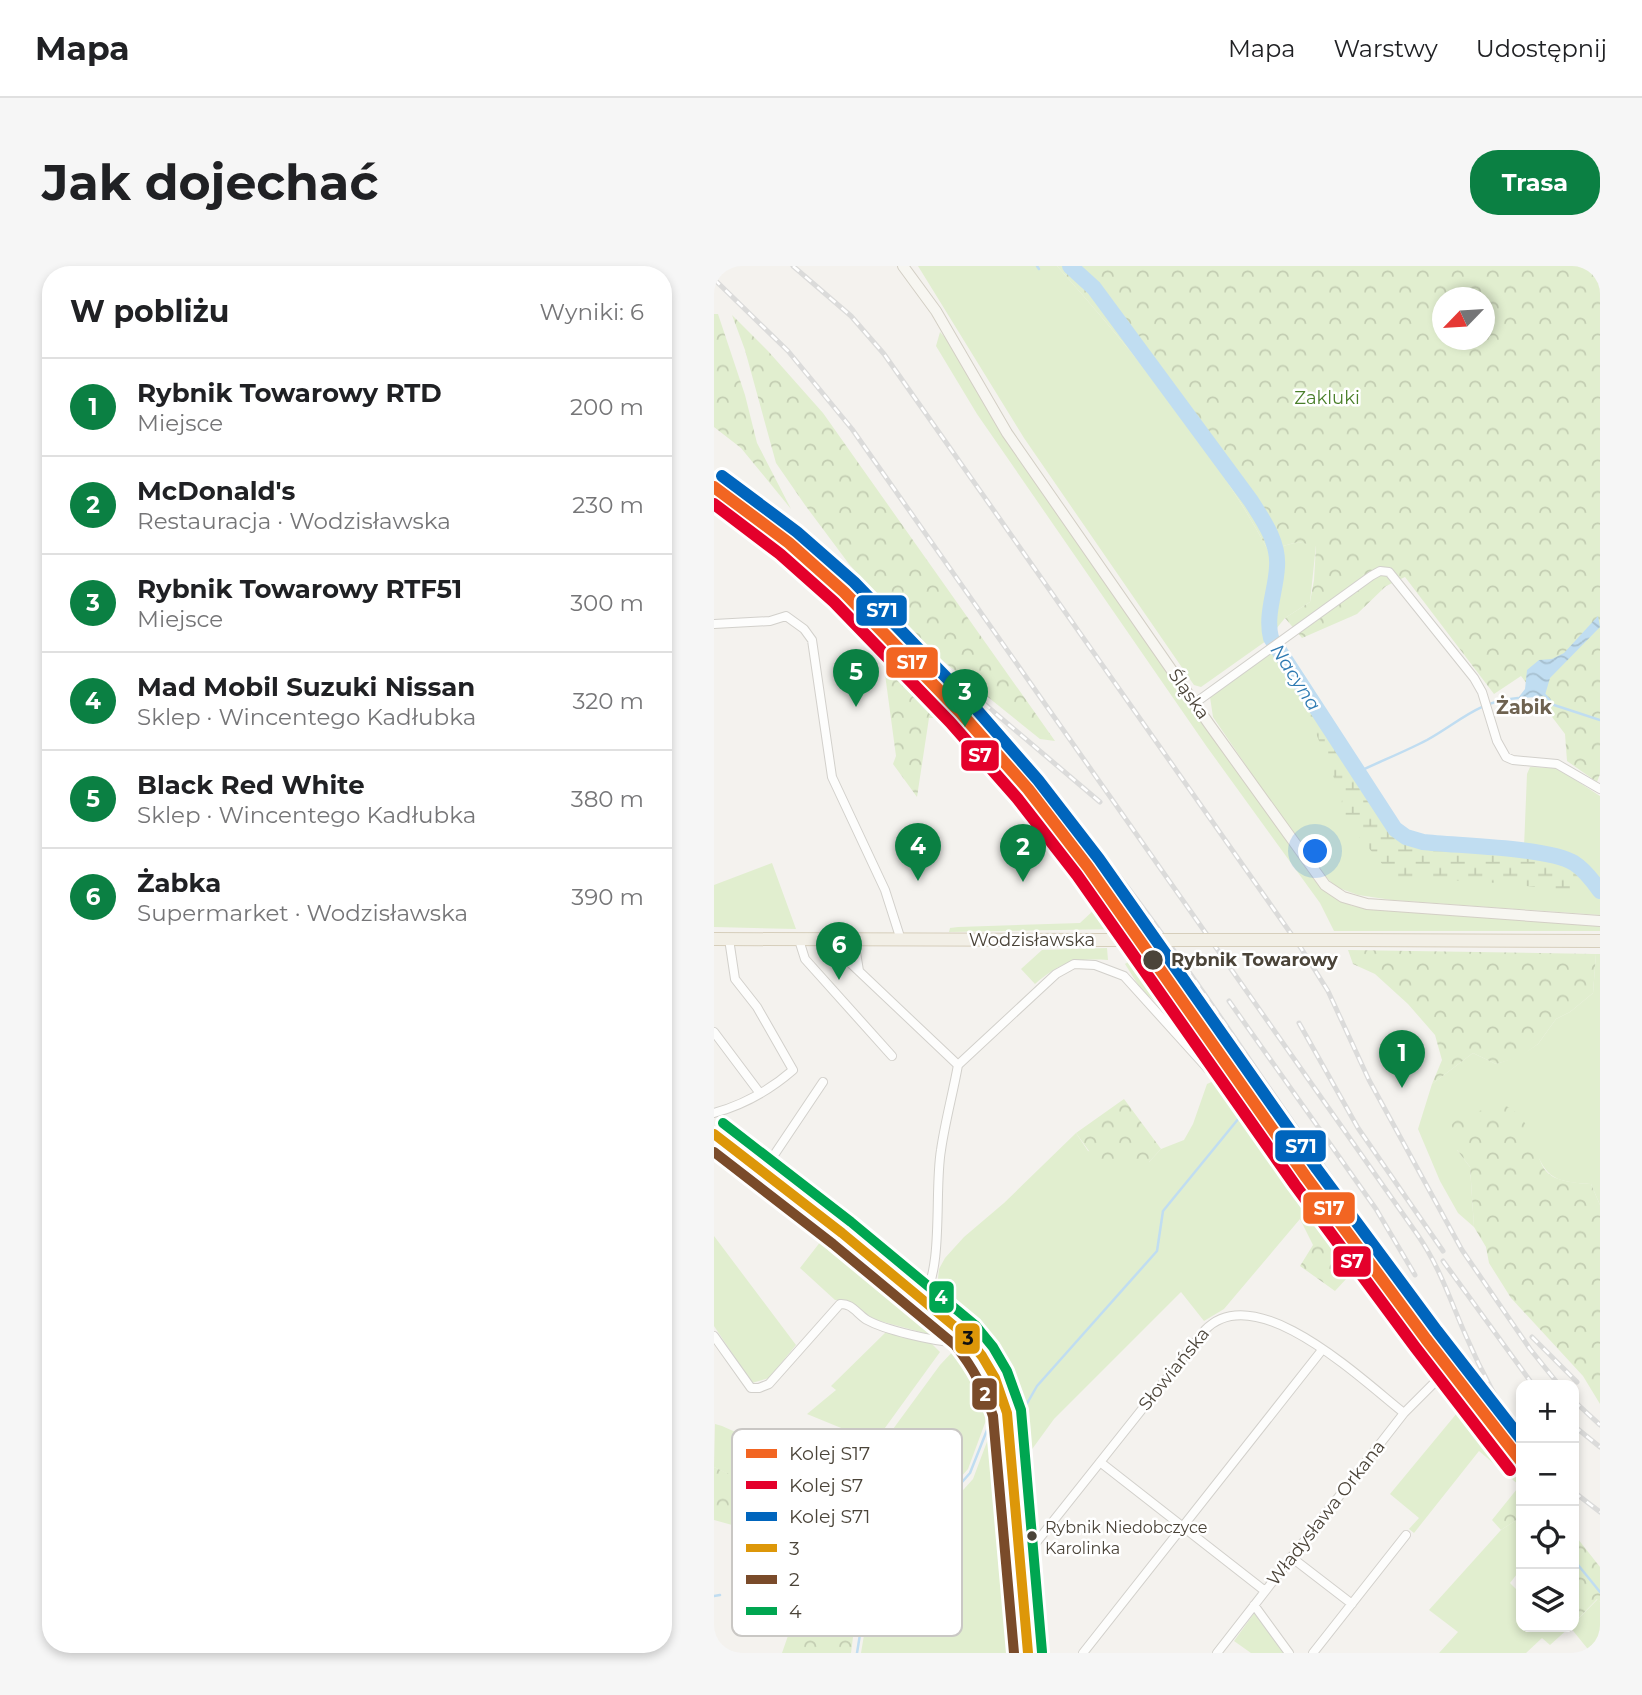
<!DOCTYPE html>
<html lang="pl">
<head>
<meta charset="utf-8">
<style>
	body { margin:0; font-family:Montserrat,sans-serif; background:#f6f6f6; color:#202124 }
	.controls { position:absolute; right:21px; bottom:21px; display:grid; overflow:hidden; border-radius:14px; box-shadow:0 4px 10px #0003 }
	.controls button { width:63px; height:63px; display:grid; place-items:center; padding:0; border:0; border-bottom:2px solid #e0e0e0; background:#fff; color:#202124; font:35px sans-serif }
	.compass { position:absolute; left:718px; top:21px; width:63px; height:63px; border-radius:50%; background:#fff; box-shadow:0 4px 10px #0003; rotate:245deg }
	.you { position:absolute; left:602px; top:586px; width:24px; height:24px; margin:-18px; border:5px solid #fff; border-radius:50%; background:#1a73e8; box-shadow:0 0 0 10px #1a73e833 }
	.badge { display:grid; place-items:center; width:46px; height:46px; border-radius:50%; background:#0b8043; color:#fff; font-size:23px; font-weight:700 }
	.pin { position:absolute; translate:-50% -58px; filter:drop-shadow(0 2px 4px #0008) }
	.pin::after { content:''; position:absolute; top:37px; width:24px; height:21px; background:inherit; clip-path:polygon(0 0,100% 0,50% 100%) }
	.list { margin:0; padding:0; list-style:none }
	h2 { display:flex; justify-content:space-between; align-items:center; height:91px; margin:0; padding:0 28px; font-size:30px }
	h2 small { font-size:23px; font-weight:400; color:#757577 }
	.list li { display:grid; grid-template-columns:46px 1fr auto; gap:21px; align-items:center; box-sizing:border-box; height:98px; padding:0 28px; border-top:2px solid #e0e0e0 }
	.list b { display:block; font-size:26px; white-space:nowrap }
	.list p { margin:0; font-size:23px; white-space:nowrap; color:#757577 }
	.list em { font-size:23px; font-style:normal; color:#757577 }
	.icon { flex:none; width:38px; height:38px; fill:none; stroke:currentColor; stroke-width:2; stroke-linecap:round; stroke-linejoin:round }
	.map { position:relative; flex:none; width:886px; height:1387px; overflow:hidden; border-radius:28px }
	header { display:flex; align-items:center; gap:42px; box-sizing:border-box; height:98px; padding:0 35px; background:#fff; border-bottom:2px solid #e0e0e0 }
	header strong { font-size:33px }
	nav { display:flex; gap:38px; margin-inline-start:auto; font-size:24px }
	.intro { display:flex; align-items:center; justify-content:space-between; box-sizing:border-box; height:168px; padding:0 42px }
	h1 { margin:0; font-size:49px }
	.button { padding:18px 32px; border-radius:28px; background:#0b8043; color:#fff; font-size:24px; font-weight:700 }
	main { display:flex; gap:42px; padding:0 42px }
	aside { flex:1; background:#fff; border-radius:28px; box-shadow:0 4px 10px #0003 }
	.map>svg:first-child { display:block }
</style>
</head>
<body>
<header>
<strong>Mapa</strong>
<nav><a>Mapa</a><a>Warstwy</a><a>Udostępnij</a></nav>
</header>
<div class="intro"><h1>Jak dojechać</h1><a class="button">Trasa</a></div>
<main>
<aside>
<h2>W pobliżu<small>Wyniki: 6</small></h2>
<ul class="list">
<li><span class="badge">1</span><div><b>Rybnik Towarowy RTD</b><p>Miejsce</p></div><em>200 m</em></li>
<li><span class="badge">2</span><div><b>McDonald's</b><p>Restauracja · Wodzisławska</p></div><em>230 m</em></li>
<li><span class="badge">3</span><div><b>Rybnik Towarowy RTF51</b><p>Miejsce</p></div><em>300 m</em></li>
<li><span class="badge">4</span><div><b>Mad Mobil Suzuki Nissan</b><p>Sklep · Wincentego Kadłubka</p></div><em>320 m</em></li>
<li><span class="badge">5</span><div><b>Black Red White</b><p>Sklep · Wincentego Kadłubka</p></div><em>380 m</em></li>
<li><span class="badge">6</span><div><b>Żabka</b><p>Supermarket · Wodzisławska</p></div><em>390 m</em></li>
</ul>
</aside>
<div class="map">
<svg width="886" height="1387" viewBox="0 0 886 1387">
	<defs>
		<pattern id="forest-crowns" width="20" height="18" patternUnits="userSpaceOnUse" patternTransform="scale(1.75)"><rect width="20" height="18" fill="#e1eecf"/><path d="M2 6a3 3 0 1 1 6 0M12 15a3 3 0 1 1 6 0" fill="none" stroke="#c3cdb2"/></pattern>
		<pattern id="wetland-marsh" width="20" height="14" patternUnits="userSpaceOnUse" patternTransform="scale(1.75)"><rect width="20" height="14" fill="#e1eecf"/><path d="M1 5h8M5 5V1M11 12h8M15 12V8" fill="none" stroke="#c3cdb2"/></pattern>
		<pattern id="water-waves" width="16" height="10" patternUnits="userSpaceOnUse" patternTransform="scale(1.75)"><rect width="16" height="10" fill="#c0ddf1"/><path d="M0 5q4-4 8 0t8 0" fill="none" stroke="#a6bfcf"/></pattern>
	</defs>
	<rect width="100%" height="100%" fill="#f4f2ee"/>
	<path fill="#e1eecf" d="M204 0H343C422 89 497 179 554 284L584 276 602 279 596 336 571 352 552 375 487 421 480 419 310 172Z
		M226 66 233 73 502 474 601 615 622 631 638 640 886 659V665H620L606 637 493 481 263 148 222 80Z
		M560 384 684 572 844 596 871 610 886 631V649L678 634 644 629 622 621 599 598 499 451 496 431Z
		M816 501 843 502 886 530V621C865 590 848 581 810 581L813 508Z
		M310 539 323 547 404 663 235 666 236 662 244 661 366 657 383 641Z
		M58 597 82 663 0 661V619Z
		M393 682 394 694C360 692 347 696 321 718L307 703 328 684Z
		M882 688H886V939L877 918C836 916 831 910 817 873L743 884 756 901 760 961 744 947 726 915 704 863 718 818 759 787 782 798 806 790 824 778 842 753 856 746 879 727Z
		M423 690 481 773 478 775 458 748 428 725 411 698Z
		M509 811 537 842 602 934 510 1043 490 1055 467 1026 340 1153 308 1197C304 1177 305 1156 300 1136 293 1106 271 1074 248 1052 240 1045 230 1040 222 1032L225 1003 231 992 250 971 290 937 362 867 374 885 435 896 447 883 470 874 479 858 493 818Z
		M114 966 229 1057 241 1067 239 1071 229 1072 162 1054 126 1034H121L86 1002Z
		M0 970 82 1079 55 1112 38 1117 0 1060Z
		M172 1066 216 1076 226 1086 168 1166 154 1173 93 1148 122 1124 117 1120Z
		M243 1081 256 1083 280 1121 284 1141 277 1146 271 1157 254 1203 182 1285 146 1232 186 1162 171 1174 226 1099Z
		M737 1120C760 1152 778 1185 807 1211V1218L806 1220 765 1185 700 1267 695 1263 705 1252 676 1228 748 1141 734 1123Z
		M287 1152 298 1295 297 1339 303 1387H147L157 1327 259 1213 277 1165Z
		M1 1158 8 1160 115 1208 111 1214 88 1211 62 1232 0 1201Z
		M807 1251V1303L796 1317 803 1324 807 1322V1361H860V1357L884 1333 886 1336V1387H877L856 1361 836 1379 828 1372 812 1387H725L744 1366 715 1344 787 1264Z
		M541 1346 573 1387H537L520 1375Z"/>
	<path fill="url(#forest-crowns)" fill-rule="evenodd" d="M343 0H886V508L883 516 853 495 851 468 807 410 780 428 691 311 672 320 643 348 588 372 571 352 596 336 600 314 602 280 584 276 554 284C497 179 422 89 343 0ZM729 32H771V74H729Z
		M0 48H4L31 129 43 177 77 243 27 182 0 161Z
		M18 49 54 85 109 147 341 475 326 473 229 395 187 356 135 298 91 239 62 197 31 84Z
		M172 382 201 406 204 417 224 429 236 443 237 452H215L203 531 179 498 182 490 168 386Z
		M634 684 882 688 879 727 856 746 842 753 824 778 806 791 782 798 759 787 718 818 728 794 721 769 694 738 661 708 639 698Z
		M410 833 447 883 435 896 388 903 362 867Z
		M788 837C795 842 805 847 809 854 835 895 813 915 877 918L886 939V1138L869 1110 797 1032 775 997 772 981 760 961 756 901 743 884 738 873V858L743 853Z
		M597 940 615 964 646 998 621 1025 586 1000 599 979 586 953Z
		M186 1162 197 1180 186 1206 148 1234 182 1285 145 1323 137 1387H68L76 1364 61 1355 62 1318 49 1288 50 1278 57 1270 72 1275 71 1268 87 1246 62 1232 88 1211 111 1214 142 1177 157 1185Z
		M0 1201 53 1226 29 1262 0 1254Z
		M807 1218V1251L787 1264 778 1254Z
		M860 1268 886 1301V1336L883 1333 860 1357Z"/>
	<path fill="url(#wetland-marsh)" d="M592 421 684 564 698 570 828 584 843 588 876 614 861 625 784 617 679 611 627 549 628 532 587 430Z"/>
	<path fill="url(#water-waves)" d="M884 350 886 361 836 412 831 429 826 431 804 432 811 423 813 404 825 394 838 393 850 387Z"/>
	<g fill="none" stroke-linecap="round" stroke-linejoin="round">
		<path stroke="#c0ddf1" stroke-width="2.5" d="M323 0 325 3
			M831 429 840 439 886 454
			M644 506C667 495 690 486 713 474 747 455 764 435 804 432
			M306 1144 311 1141 323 1120 443 985 449 945 525 852
			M860 1294 886 1326
			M0 1330 6 1329
			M143 1387 153 1325 256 1207 277 1154 282 1148"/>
		<path stroke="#c0ddf1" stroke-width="16" d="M356 0 380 22 537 235C549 254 565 276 563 301 562 324 551 349 557 372L681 563 692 571 709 576C743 580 833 581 860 597 871 604 879 615 886 625"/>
		<defs>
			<path id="street" d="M0 358 56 355 72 350 90 363 98 374 118 511 171 624 187 674
				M481 437 657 310 666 305 675 306 760 412 768 426 783 475 792 491 799 494 843 498 886 523
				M85 674 91 693 178 790
				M116 674 130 691 244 799C239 827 231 856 227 884 220 924 230 1000 209 1033
				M140 674 145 705
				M0 766 45 826
				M244 799 342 708 360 698 381 699 410 710 494 803
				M0 847C29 839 56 824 79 804L43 741 21 713 15 673
				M48 907 109 816
				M0 1070 37 1122H45L55 1118 126 1038C138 1037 143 1048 153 1054 171 1064 219 1075 239 1076L251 1069
				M386 1196 551 1325
				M306 1288 321 1278 491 1064C542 1011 649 1115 690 1147
				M577 1291 638 1338
				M540 1339 575 1387
				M369 1387 608 1084
				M503 1387 690 1147 726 1111
				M599 1387 692 1269"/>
			<path id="secondary" d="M189 0 222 45 293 167 495 458 611 619 629 631 653 638 886 655
				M0 868 128 967 251 1069 268 1090 281 1112 293 1147 314 1387"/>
			<path id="primary" d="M0 673 389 674
				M640 674 886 675"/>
		</defs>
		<use href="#street" stroke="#d2d0cb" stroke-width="10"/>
		<use href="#secondary" stroke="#d3cfc5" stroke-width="12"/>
		<use href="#primary" stroke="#d6cebb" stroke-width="14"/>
		<use href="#street" stroke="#fdfdfc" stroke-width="8"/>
		<use href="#secondary" stroke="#f7f6f1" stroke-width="10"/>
		<use href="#primary" stroke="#f2efe6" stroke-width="12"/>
		<defs>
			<path id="rail" d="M79 0 137 50 170 88 587 682 614 725 655 814 748 984 816 1083 845 1119
				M0 13 74 85 138 163 703 968C726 1001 736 1034 752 1070 767 1105 785 1139 807 1171
				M221 396 386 536
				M221 412C373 540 478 713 591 874 620 915 648 956 678 995 708 1036 740 1077 766 1121
				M445 718 494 786 550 853
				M515 735 662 943 701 1009
				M585 757 644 862 729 985
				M729 995 819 1119
				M714 1065 807 1189
				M818 1071 863 1116
				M860 1135 886 1159
				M860 1160 886 1181
				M860 1226 886 1246"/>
		</defs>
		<use href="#rail" stroke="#dbdbda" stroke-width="5"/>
		<use href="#rail" stroke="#fff" stroke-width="2.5" stroke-dasharray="8" stroke-linecap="butt"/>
		<defs>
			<path id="primary-bridge" d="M389 674H640"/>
		</defs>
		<use href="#primary-bridge" stroke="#d6cebb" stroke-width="14" stroke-linecap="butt"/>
		<use href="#primary-bridge" stroke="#f2efe6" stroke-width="12"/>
		<defs>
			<path id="bus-1" d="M0 868 128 967 251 1069 268 1090 281 1112 293 1147 314 1387"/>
			<path id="bus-2" d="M0 886 119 978 241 1079C260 1103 269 1121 279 1150L300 1387"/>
			<path id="bus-3" d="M9 857 137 956 261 1059 279 1081 293 1105 307 1144 328 1386"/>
		</defs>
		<use href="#bus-1" stroke="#fff" stroke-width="16"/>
		<use href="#bus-2" stroke="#fff" stroke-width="16"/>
		<use href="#bus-3" stroke="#fff" stroke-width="16"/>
		<use href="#bus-1" stroke="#dd9709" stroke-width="10"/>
		<use href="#bus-2" stroke="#7a4b2a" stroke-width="10"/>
		<use href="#bus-3" stroke="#00a651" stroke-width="10"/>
		<defs>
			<path id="rail-1" d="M0 221 75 277 130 326 246 446 314 523 374 601 592 911 712 1073 807 1195"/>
			<path id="rail-2" d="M0 238 66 288 120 336 236 456 303 532 363 609 581 919 701 1081 796 1204"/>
			<path id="rail-3" d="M8 210 83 266 140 316 256 436 324 514 385 593 603 903 723 1065 807 1173"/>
		</defs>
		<use href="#rail-1" stroke="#fff" stroke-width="18"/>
		<use href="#rail-2" stroke="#fff" stroke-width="18"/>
		<use href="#rail-3" stroke="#fff" stroke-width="18"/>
		<use href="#rail-1" stroke="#f26522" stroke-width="12"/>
		<use href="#rail-2" stroke="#e4002b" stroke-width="12"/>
		<use href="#rail-3" stroke="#0065bd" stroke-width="12"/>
	</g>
	<g fill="#4b4439" stroke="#fff" stroke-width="2.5">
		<circle cx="439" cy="694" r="11"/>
		<circle cx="318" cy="1270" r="6"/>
	</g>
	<g text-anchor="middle" stroke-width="5" stroke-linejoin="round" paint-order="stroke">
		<g font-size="16" fill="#4b4439" stroke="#fff" text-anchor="start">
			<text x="331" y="1267">Rybnik Niedobczyce<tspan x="331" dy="21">Karolinka</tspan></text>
		</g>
		<g font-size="18" fill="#4a7f2a" stroke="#fff">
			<text x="613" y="138">Zakluki</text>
		</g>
		<g font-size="18" fill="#4b4439" stroke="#fff">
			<text transform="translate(475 428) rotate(55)" y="6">Śląska</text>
			<text x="318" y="680">Wodzisławska</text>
			<text transform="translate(460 1103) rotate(-51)" y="6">Słowiańska</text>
			<text transform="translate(612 1247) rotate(-52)" y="6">Władysława Orkana</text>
		</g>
		<g font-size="18" font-weight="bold" fill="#4b4439" stroke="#fff" text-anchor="start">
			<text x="457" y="700">Rybnik Towarowy</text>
		</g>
		<g font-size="19" font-style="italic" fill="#2e7ab2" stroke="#fff">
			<text transform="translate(582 411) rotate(57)" y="7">Nacyna</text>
		</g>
		<g font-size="19" font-weight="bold" fill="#6e6250" stroke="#fff">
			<text x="810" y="448">Żabik</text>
		</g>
	</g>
	<rect x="18" y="1163" width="230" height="207" rx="10" fill="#fff" stroke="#c9c7c4" stroke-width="2"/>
	<rect x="32" y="1183" width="31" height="9" fill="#f26522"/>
	<rect x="32" y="1215" width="31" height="8" fill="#e4002b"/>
	<rect x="32" y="1246" width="31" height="9" fill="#0065bd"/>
	<rect x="32" y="1278" width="31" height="8" fill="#dd9709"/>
	<rect x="32" y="1309" width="31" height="9" fill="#7a4b2a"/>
	<rect x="32" y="1341" width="31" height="8" fill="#00a651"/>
	<g font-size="19" fill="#4b4439">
		<text x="75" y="1194">Kolej S17</text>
		<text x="75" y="1226">Kolej S7</text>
		<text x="75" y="1257">Kolej S71</text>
		<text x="75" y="1289">3</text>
		<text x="75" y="1320">2</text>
		<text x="75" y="1352">4</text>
	</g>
	<g stroke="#fff" stroke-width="2.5">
		<rect x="141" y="328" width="53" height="33" rx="7" fill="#0065bd"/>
		<rect x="171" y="380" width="54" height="33" rx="7" fill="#f26522"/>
		<rect x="246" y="473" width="40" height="33" rx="7" fill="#e4002b"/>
		<rect x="560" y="863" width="53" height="34" rx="7" fill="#0065bd"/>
		<rect x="588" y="925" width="54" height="34" rx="7" fill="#f26522"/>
		<rect x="618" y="979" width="40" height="33" rx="7" fill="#e4002b"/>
		<rect x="214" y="1014" width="27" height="34" rx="7" fill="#00a651"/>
		<rect x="240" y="1056" width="27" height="33" rx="7" fill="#dd9709"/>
		<rect x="257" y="1111" width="27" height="34" rx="7" fill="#7a4b2a"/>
	</g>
	<g font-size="19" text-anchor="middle" font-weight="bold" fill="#fff">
		<text x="168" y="351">S71</text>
		<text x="198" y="403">S17</text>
		<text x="266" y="496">S7</text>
		<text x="587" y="887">S71</text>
		<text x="615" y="949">S17</text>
		<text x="638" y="1002">S7</text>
		<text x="227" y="1038">4</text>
		<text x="271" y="1135">2</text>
	</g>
	<g font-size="19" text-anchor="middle" font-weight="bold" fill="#111">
		<text x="254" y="1079">3</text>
	</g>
</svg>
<div class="controls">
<button>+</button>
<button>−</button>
<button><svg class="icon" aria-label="locate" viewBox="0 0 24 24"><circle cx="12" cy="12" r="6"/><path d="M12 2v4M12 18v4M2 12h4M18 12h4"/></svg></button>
<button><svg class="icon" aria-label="layers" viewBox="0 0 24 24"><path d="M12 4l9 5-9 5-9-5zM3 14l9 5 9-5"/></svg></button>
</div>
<svg class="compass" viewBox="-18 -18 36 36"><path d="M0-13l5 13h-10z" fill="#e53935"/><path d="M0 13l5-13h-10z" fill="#757577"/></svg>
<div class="you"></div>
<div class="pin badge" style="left:688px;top:822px">1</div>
<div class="pin badge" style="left:309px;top:616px">2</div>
<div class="pin badge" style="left:251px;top:461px">3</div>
<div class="pin badge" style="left:204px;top:615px">4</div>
<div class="pin badge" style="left:142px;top:441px">5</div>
<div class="pin badge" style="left:125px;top:714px">6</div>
</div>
</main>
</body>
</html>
